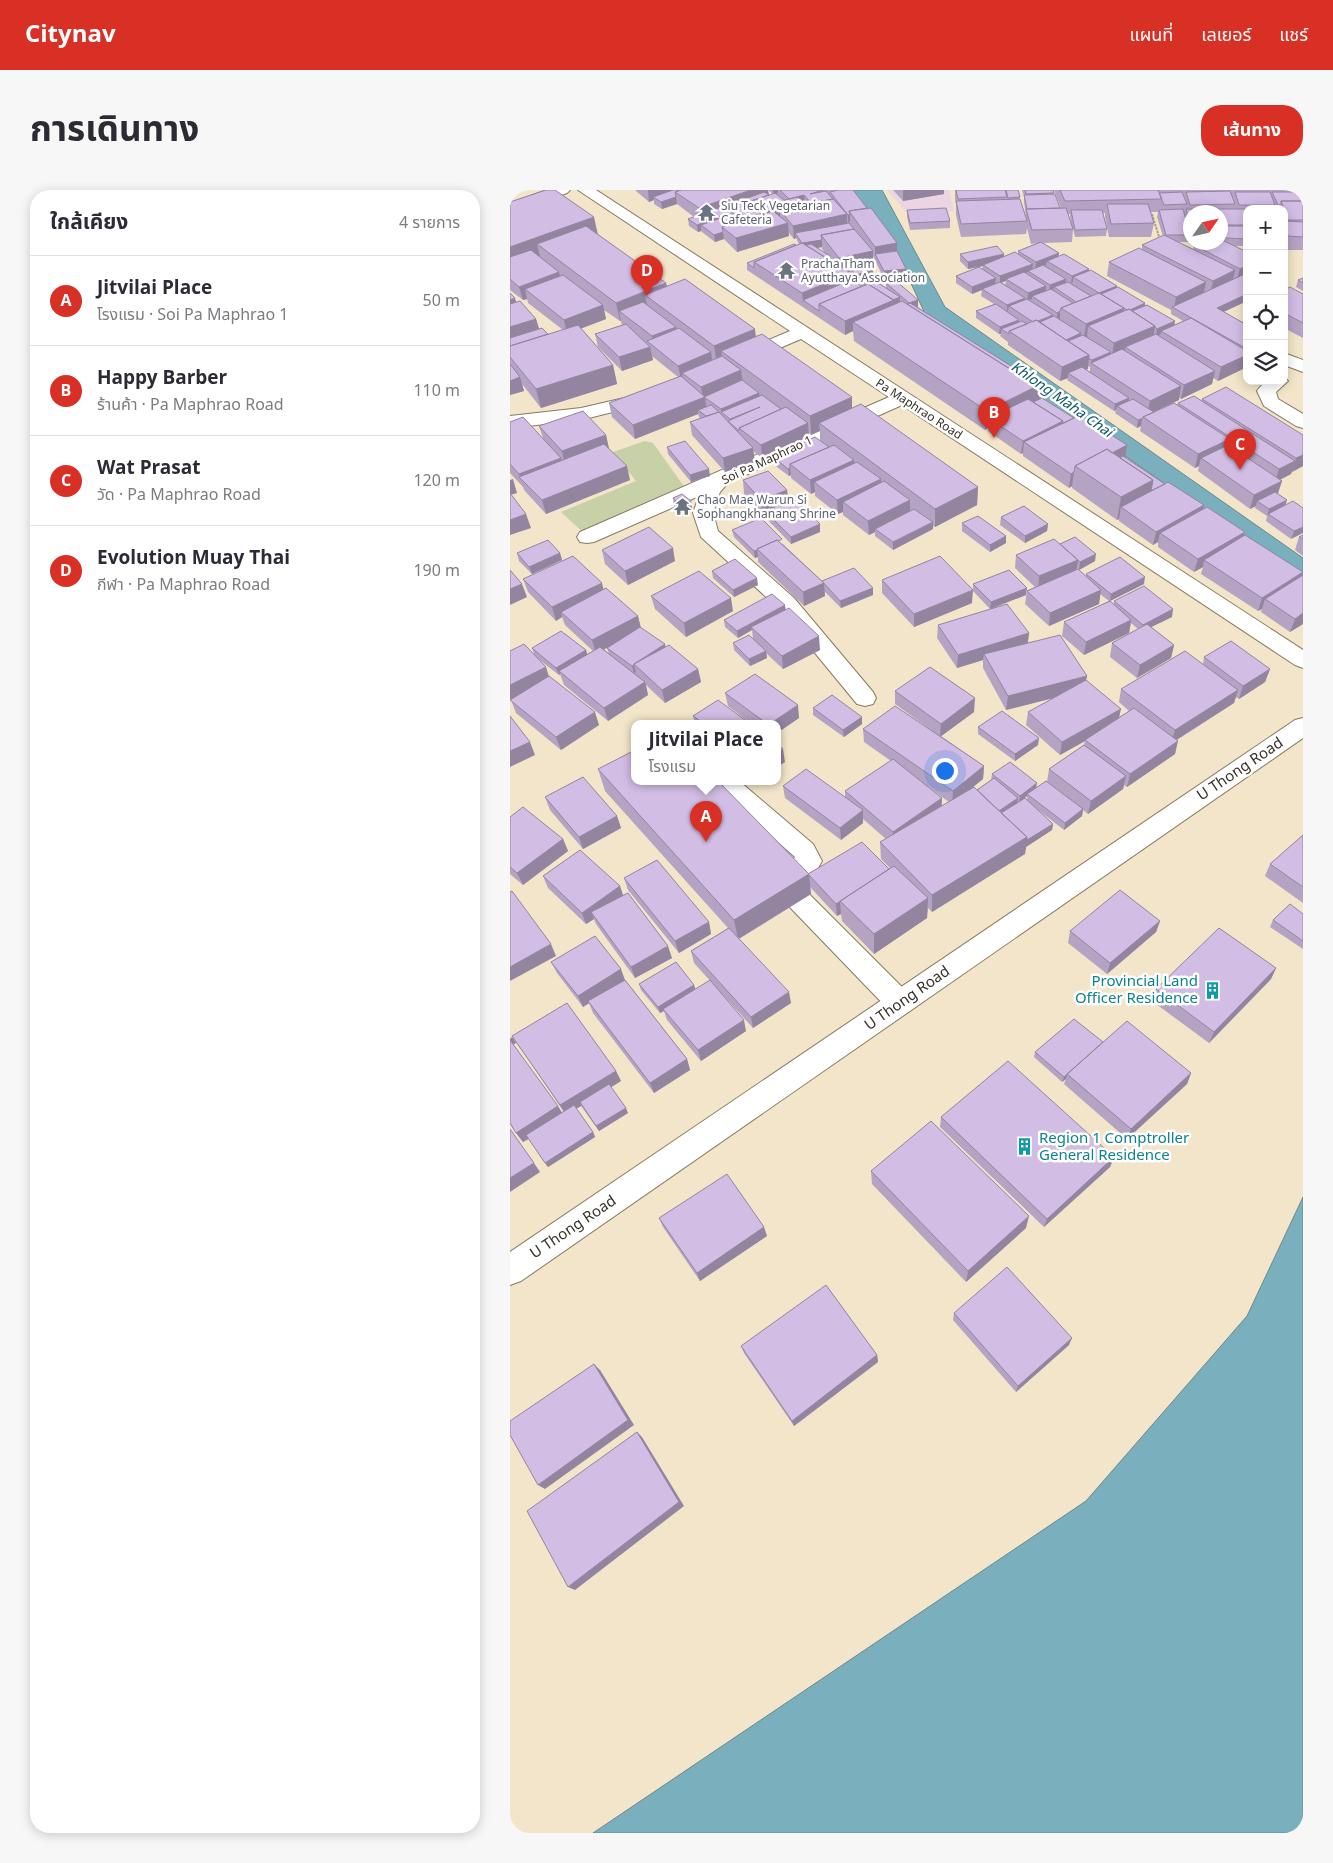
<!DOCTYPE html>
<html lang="th">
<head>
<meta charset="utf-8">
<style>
	body { margin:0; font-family:Georgia,"Noto Sans Thai",serif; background:#f7f7f7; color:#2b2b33 }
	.controls { position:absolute; right:15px; top:15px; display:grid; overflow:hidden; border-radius:10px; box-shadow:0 2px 12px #0003 }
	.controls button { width:45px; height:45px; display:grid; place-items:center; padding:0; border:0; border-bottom:1px solid #e1e1e2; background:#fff; color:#2b2b33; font:25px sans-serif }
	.compass { position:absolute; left:673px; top:15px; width:45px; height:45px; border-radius:50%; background:#fff; box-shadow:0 2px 12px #0003; rotate:56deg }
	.you { position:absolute; left:434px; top:580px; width:18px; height:18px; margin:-12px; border:4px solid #fff; border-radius:50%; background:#1a73e8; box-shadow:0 0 0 8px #1a73e833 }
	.badge { display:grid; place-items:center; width:32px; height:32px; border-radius:50%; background:#d93025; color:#fff; font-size:16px; font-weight:700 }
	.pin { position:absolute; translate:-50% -41px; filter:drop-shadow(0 1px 2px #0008) }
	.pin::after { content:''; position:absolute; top:26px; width:18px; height:15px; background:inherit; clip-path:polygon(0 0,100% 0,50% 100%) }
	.popup { position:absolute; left:121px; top:530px; width:150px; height:65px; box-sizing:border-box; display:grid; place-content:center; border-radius:10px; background:#fff; filter:drop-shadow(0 1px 4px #0005); font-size:16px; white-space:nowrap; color:#7c7c81 }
	.popup b { font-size:19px; color:#2b2b33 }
	.popup::after { content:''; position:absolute; left:50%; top:100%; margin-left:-10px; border:10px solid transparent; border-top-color:#fff }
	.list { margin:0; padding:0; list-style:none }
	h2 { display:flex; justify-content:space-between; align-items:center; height:65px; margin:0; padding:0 20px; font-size:21px }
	h2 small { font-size:16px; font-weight:400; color:#7c7c81 }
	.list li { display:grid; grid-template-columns:32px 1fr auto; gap:15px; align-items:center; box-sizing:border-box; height:90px; padding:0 20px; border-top:1px solid #e1e1e2 }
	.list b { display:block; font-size:19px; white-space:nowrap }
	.list p { margin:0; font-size:16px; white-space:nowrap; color:#7c7c81 }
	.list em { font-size:16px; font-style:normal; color:#7c7c81 }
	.icon { flex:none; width:28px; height:28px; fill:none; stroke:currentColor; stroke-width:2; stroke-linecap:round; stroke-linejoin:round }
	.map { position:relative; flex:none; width:793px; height:1643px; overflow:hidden; border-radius:20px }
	header { display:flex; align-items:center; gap:30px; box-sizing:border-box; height:70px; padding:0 25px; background:#d93025; color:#fff }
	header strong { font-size:24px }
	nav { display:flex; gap:28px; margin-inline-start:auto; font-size:18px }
	.intro { display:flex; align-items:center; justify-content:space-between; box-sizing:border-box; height:120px; padding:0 30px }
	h1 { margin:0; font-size:35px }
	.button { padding:12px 22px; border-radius:20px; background:#d93025; color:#fff; font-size:18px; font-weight:700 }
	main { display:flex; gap:30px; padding:0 30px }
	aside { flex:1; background:#fff; border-radius:20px; box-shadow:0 2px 12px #0003 }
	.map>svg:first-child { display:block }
</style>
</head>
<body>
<header>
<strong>Citynav</strong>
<nav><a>แผนที่</a><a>เลเยอร์</a><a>แชร์</a></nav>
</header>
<div class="intro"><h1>การเดินทาง</h1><a class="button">เส้นทาง</a></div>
<main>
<aside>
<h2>ใกล้เคียง<small>4 รายการ</small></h2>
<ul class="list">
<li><span class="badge">A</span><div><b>Jitvilai Place</b><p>โรงแรม · Soi Pa Maphrao 1</p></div><em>50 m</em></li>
<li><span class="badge">B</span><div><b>Happy Barber</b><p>ร้านค้า · Pa Maphrao Road</p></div><em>110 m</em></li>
<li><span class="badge">C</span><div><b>Wat Prasat</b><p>วัด · Pa Maphrao Road</p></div><em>120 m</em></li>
<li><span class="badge">D</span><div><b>Evolution Muay Thai</b><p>กีฬา · Pa Maphrao Road</p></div><em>190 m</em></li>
</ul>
</aside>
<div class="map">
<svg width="793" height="1643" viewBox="0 0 793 1643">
	<rect width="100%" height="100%" fill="#f2e5c9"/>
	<path fill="#ebd5e2" d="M377 0H439L444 21 397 23Z"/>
	<path fill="#c7d0a7" d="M135 251 143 253 178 302 76 345 51 322 126 291 103 262Z"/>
	<path fill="#7aafbd" stroke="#668990" d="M340 0H372L435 117 793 368V390L417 128 387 63Z
		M793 1007V1643H83L576 1311 737 1126Z"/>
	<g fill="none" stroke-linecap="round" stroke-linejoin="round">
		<defs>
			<path id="minor" d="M37 0H60L57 3 0 23V13Z
				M68 0H86L793 460V478L785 475 392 215 218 293 210 302 203 323 208 341 284 408 363 502 366 508 363 514 355 516 347 514 268 418 191 347 183 323 189 306 84 352 77 353 70 352 67 347 70 342 379 207 291 149 237 172 231 173 225 172 222 168 225 164 280 141Z
				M774 163 793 170V182L774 175Z
				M774 187 778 191 766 202 768 209 793 224V238L786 236 754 216 747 201C754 190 762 191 774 191Z
				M136 203 142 204 145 208 142 212 71 230 0 238V226L71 218Z
				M202 591H229L303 654 312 671 308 678 292 694V697L400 805 404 813 400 821 390 825 380 821 271 708 267 701 266 691 285 667 206 597Z"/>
			<path id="major" d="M793 528V548L11 1091 0 1095V1062L785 530Z"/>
		</defs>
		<use href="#minor" stroke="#867a61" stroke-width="2"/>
		<use href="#major" stroke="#867a61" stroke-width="2"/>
		<path stroke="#a99f89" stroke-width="2" stroke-dasharray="2.5 1" stroke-linecap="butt" d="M642 24 650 50"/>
		<use href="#minor" fill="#fff" fill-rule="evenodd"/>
		<use href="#major" fill="#fff" fill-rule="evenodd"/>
	</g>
	<path fill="#b5a3c4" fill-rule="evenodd" d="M126 0H343L387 61 396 86 374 89 365 70 363 66V75L358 76 363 80V88H361L376 98V93L408 110V117L615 267 655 294 694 315 693 320 735 342 734 346 793 382 791 386 793 385V434L780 442 751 422 752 419 748 421 691 384 693 377 684 382 648 357V352L643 355 609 331V329L607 330 562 298V296L559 298 513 266V263L511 264 478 241V238L475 240 344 151 343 141 335 145 237 80V73L289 54 286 48 284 49 278 42 279 46 227 62 214 49 205 52 192 42 191 41 188 42 179 36 178 29 184 27 167 14 152 19 144 14V10L139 12 126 1ZM258 0 263 4 259 5ZM312 57V59L316 64 307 58ZM341 86 344 90V92L341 90Z
		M383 0H434V4L393 11Z
		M445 0H495L496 2V0L510 7V9L516 26 514 12V6L512 0H543L544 4 550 18H551L544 0H793V60H774V19H737V56H723L737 62V111L713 122 737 135V177L708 191 703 188 702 194 671 209 669 207V210L643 222 667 215 668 213 691 211 692 209 793 245V276L782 282 781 284 770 290 772 291 768 304 776 315 793 318 781 349 756 331 757 326 745 318 746 316 740 319 688 281 689 276 685 278 630 241 631 236 627 238 605 223 606 220 604 221 557 190 558 188 550 191 498 155V152L490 146 491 144H489L466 128V121L484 114 471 106 472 100 462 104 446 93V86L472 79 473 76 458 79 450 71V64H494V67L508 64V61L527 53 521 54 517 38 516 44 451 47 446 25V14L445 9ZM641 22H648L647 27 653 46 632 55V60L599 72 597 86 661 120V124L673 131 664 135 635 116V113L607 98V96L579 81V79L548 66 549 63 533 53 562 52 563 39 565 47 596 46 597 39 593 23H595V27L599 47H641L644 33ZM680 22H710V42H712L713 51 684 55 683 59 668 52H679L680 46ZM558 24H560V27L562 37ZM496 91 495 95 492 92ZM578 176 580 177V182L576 179H578Z
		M0 12 87 44 156 93 157 96 246 146 342 218 468 297 467 315 425 337 423 336V339L383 360 365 346V342L359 345 333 325V322L328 324 305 306V302L301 304 281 288V285L279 286 263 274 262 266 310 251V241L301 245 299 243V247L252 268 243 261 245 272 215 282 182 245 180 232 190 228 189 227 188 224 125 249 102 227 99 213 168 187 142 166 143 170 112 181 88 157 85 144 112 135 111 131H110L94 120 96 129 71 138 103 175 107 194 31 218 12 194 14 201 0 205V103L6 112 26 129 29 139 38 144 53 140 18 113 17 109 13 110 0 100Z
		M397 20 440 31V38L400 40 397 27Z
		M793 88V101L786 97 788 90Z
		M774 100 793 104V148L774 138Z
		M0 232 33 248 29 236 96 245 99 259 120 290 36 324 14 300 13 297 0 283Z
		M157 257 200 286 181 292 158 264Z
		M233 290 277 300 278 311 310 334V342L281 354 256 328 255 323 253 324 234 304Z
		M163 308 182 318 173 323 164 316Z
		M491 327 538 334 537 341 515 353 490 335Z
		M452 333 496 346V353L480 362 452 341Z
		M222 340 273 354 312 391 363 398V405L331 418 314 401 315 406 294 416 248 372V367L245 368 224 347Z
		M793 345V366L785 360 789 347Z
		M550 354 585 371 569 380 567 378 566 379 576 386V384L634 394 600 411 603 415 604 411 662 427 641 437 664 455 661 468 627 488 600 467 602 453 628 439 621 433 619 443 574 465 552 446 554 432 599 411 590 404 589 414 539 436 515 414 517 401 525 397 505 378 506 365Z
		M92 360 165 371 118 395 95 374Z
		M7 363H50L52 370 22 384 9 371Z
		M202 381 248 395 224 407 203 388Z
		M13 389 94 399 128 426 131 438 155 457 188 479 191 492 155 513 136 495 138 505 98 531 54 495 50 484 49 485 27 468 39 486 89 535 51 560 6 523 1 510 0 511V461L24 464 22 458 76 460 77 464 83 461 55 435 52 427 46 431 18 402ZM104 454 97 458 99 464 94 459Z
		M372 390 462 413 404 437 372 403Z
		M463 394 516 405 480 419 463 401Z
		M141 406 223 421 176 447 145 419Z
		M276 420 310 460 273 479 256 463 257 468 240 476 224 460 223 453 243 449 242 440 228 448 215 437 214 430Z
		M428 435 519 443 518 453 577 486 576 490 609 527 619 521 609 512 611 499 693 474 694 467 760 479 755 492 729 509 726 507 724 513 667 550 665 564 617 597 614 595 613 599 578 624 573 620 572 626 554 640 527 619 543 634 542 640 516 657 515 664 422 722 418 718 417 728 364 764 332 731 331 724 327 726 300 697 301 704 229 749 281 813 243 838 184 773 181 761 218 738 95 601 88 579 298 684 380 678 371 669 370 652 376 649 353 629V633L331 650 275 608 273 596 335 608V601L381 571 354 552 353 539 421 540 385 514V501L464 522 431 546 474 576 473 589 459 600H467L481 590 482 584 526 598 551 602 537 592 539 579 574 555 575 551 550 565 516 535 518 522 544 508 496 520 473 478V470L447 478 427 448ZM413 593 439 612 432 616V608ZM517 606V610L510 612Z
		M215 503 289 528 267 543V533H240L218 516Z
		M303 518 352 527V534L334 547 303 525Z
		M183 526 239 533H185Z
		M468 537 528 555 505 571 468 544Z
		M35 607 107 626 111 638 73 659 40 620Z
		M0 627 53 649 58 661 13 695 0 684Z
		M793 645V713L755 686 760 674Z
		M33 686 110 696 113 706 162 768 125 788 86 734 84 729 76 734 38 698Z
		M114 688 199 732 201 744 169 763 118 700Z
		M793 724V759L760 737 763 730Z
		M650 731 646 742 597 784 558 753 560 741Z
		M41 772 115 790 177 869 180 880 144 903 83 823 79 813 73 817 47 783Z
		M766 778 761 789 699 853 642 811 646 799Z
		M129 794 184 795 185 799 236 841 191 871 157 830 154 821 150 823 131 800Z
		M2 846 106 881 111 891 101 897 118 923 89 941 71 916 66 919 83 942 85 947 38 977 19 949 13 952 0 934 2 847 6 853 3 854 52 923 54 922 9 856Z
		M593 852 681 883 677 894 617 949 554 894 556 889 552 892 524 867 525 862Z
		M431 927 604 967 600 977 534 1037 430 937Z
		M361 981 516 1038 456 1092 362 994Z
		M149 1028 257 1046 190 1091 153 1037Z
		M444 1123 559 1155 506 1202 443 1130Z
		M231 1156 367 1165 368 1172 284 1236 234 1163Z"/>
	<path fill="#9384a0" d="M138 0H176L143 7 144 10 139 12Z
		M241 0H258L259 7 223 17H213L214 23 191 31 189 18Z
		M263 0H268V3L264 5Z
		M393 0H434V4L393 11Z
		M294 5 295 11 279 15 280 27 270 20V30L240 41 238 28 279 14V9Z
		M166 7 167 14 152 19 151 12Z
		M216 24 217 31 191 35V41L188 42 187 35Z
		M337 24V38L285 43 286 48 284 49 283 36Z
		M338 25H340V32H338Z
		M84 27 88 45 27 54 30 66 0 77V57Z
		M278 33 279 46 227 62 226 48Z
		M213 42 214 49 205 52 204 45Z
		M312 50V57L297 60 292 53Z
		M387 53V66L365 65V57Z
		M363 61V75L341 79 337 75V80L329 81V68Z
		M549 63 548 70 537 71 536 75 525 79 526 72Z
		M494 64V71L473 75V76L458 79V72Z
		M523 74 522 81H518V82L497 90 496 89V91L490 93V86Z
		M737 75V87L726 92 730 79Z
		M396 79V86L374 89V81Z
		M579 79 578 86 563 87V92L561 93 562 86Z
		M363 80V88L350 91 346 88V85Z
		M725 80 722 94 700 105 703 91Z
		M49 82 53 96 15 99 17 109 13 110 9 97Z
		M341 83V97L293 110 292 103Z
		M486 88 485 95 472 99V100L462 104V97Z
		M556 89 555 96 544 97 543 101 539 103 540 95Z
		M696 92 693 106 664 118 666 107Z
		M156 93 160 112 135 105 138 120 109 121 111 131H110L106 113Z
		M536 96V103L522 106V109L517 110 518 103Z
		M607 96 606 103 596 107 589 103Z
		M737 104V111L705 126 707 118Z
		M390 107V114L343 132V141L335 145V131Z
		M5 108 9 122 0 125V110Z
		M515 108V115L499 116 498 121 497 122V115Z
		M408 110V117L399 113Z
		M635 113 634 120 624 125 618 121Z
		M93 115 96 129 57 144 54 130Z
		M614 118 612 132 578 136 577 147 574 148 576 134Z
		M550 121V129L547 130V123Z
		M543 125 542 132 524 133Z
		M26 129 30 142 0 152V137Z
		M509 130 508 137 491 139V144H489L490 137Z
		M665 131 664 138 651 141V144L646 146 647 139Z
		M645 136 643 149 615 157V161L602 166 604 153Z
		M166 137 168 150 143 156 142 146Z
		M245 139 247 157 211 161 213 172 207 174 204 156Z
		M571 143 570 150 552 151Z
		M140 157 143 170 112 181 109 167Z
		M201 162 203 176 172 183 173 188 171 189 168 176Z
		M601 162 600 169 581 173 582 170Z
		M737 162V177L708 191 711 177Z
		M579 165 578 179 563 185 558 183V188L550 191 552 177Z
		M103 175 107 194 31 218 26 199Z
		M231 180 233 194 195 208 197 221 188 220V224L125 249 123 235 193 208 191 197Z
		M705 181 702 194 671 209 674 195Z
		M10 187 14 201 0 205V191Z
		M527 196 535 197 534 211 478 228V238L475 240 477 221Z
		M671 196 669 210 637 225 640 211Z
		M249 203 250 210 211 222V219Z
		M342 207V226L309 233 310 241 301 245 300 226Z
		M619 208 618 215 607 216 606 220 604 221 605 214Z
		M632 228 631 236 627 238 628 230Z
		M553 231 551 245 514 252 513 263 511 264 513 251Z
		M298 233 299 247 252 268 251 255Z
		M96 245 99 259 55 275 52 261Z
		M720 249 716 263 691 268 689 276 685 278 688 264Z
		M617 255 615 269 570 279Z
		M243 258 245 272 215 282 213 268Z
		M793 265V276L782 282 786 268Z
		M51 268 54 282 10 287 9 284Z
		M344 270 345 284 304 292 305 302 301 304 300 290Z
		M785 271 781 284 765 292 769 279Z
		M117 276 120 290 36 324 32 310Z
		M280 278 281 285 279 286 278 279Z
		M199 279 200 286 181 292 180 285Z
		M564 282 562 296 559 298 561 284Z
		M3 289 7 303 0 305V290Z
		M371 289V303L333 312V322L328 324 327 310Z
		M643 290 641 303 611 317 609 329 607 330 611 307Z
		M772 291 767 305 747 311 746 316 740 319 744 305Z
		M468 297 467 315 425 337V319Z
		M277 300 279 314 255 321V323L253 324 251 310Z
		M400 310V324L365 339V342L359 345 358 331Z
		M777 310 775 317 758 324 757 326 759 319Z
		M181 311 182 318 173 323 171 316Z
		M694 315 691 329 650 343 648 352 643 355 646 342Z
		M16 324 21 338 0 345V330Z
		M423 332V339L383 360V352Z
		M310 334V342L281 354V347Z
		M538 334 537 341 515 353V346Z
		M793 337V343L781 349 784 341Z
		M735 342 731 355 694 370 693 377 684 382 688 369Z
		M496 346V353L480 362V355Z
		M163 358 165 371 118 395 115 381Z
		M247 360 248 367 245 368 244 361Z
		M50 363 52 370 22 384 19 377Z
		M586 364 585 371 569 380 570 372Z
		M568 370 566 384 528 400 529 386Z
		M793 382 788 395 755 409 752 419 748 421 752 408Z
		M635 387 634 394 600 411 601 404Z
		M247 388 248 395 224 407 223 400Z
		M92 393 95 406 51 422 52 427 46 431 42 417Z
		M314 393 315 406 294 416 293 402Z
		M12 394 17 407 0 415V399Z
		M363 398V405L331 418 330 411Z
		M517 398 516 405 480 419 481 412Z
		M463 400 462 413 404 437V424Z
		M591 400 589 414 539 436 540 423Z
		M221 408 223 421 176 447 174 433Z
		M275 415 276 422 241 437 242 440 228 448 227 441Z
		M663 419 662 427 631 442 633 435Z
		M793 423V434L780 442 785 429Z
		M128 426 131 439 86 464 82 450Z
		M621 430 619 443 574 465 576 452Z
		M519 443 517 457 474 464 473 470 447 478 448 465Z
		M309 446 310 460 273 479 272 466Z
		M155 454 156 461 124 475Z
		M664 455 661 468 627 488 630 475Z
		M76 460 78 467 49 481 50 484 49 485 46 478Z
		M256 461 257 468 240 476 239 469Z
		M124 475 126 482 124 483 122 476Z
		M36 477 40 490 0 511V495Z
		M188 479 191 492 155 513 152 500Z
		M760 479 755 492 729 509 733 496Z
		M577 486 574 500 496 520 498 506Z
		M135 492 138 505 98 531 94 518Z
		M728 500 724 513 661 553 665 540Z
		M465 508 464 522 430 547 431 534Z
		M288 515 289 528 267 543V533H261Z
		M611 519 608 532 575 550V551L550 565 552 552Z
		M85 522 89 535 51 560 46 547Z
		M352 527V534L334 547 333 540Z
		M529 548 528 555 505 571V564Z
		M668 551 665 564 617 597 620 584Z
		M20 552 25 565 0 577V561Z
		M273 559 275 572 267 577V563Z
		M474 576 473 589 442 614 443 601Z
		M616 586 613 599 578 624 581 611Z
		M527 593 526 599 517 604V606L509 612 510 606Z
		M432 608 431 621 383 655V642Z
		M508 608 507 615 488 628 485 624Z
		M573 619 572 626 554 640 555 633Z
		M353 620V633L331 650 330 638Z
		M107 626 111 638 73 659 69 647Z
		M543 634 542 640 516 657 515 664 422 722V705L517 647Z
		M53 649 58 661 13 695 7 683Z
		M299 684 301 704 228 749 224 730Z
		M110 696 114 708 81 722 84 729 76 734 72 723Z
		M418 708 417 728 364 764V744Z
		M330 712 331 724 327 726 326 714Z
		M650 731 646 742 597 784 600 773Z
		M199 732 201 744 169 763 165 751Z
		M41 754 46 766 0 791V777Z
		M158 756 162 768 125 788 121 777Z
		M766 778 761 789 699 853 704 842Z
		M111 779 115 790 73 817 68 806Z
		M184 795 186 801 153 819 154 821 150 823 148 817Z
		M279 802 281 813 243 838 241 827Z
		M234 830 236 841 191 871 188 860Z
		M2 847 6 853 0 857V849Z
		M177 869 180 880 144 903 140 893Z
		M106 881 111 891 72 915 70 912 71 916 56 925 50 915Z
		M681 883 677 894 617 949 621 939Z
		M557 884 556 889 552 892 554 887Z
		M48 916 54 926 13 952 6 943Z
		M116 918 118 923 89 941 86 936Z
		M83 942 85 947 38 977 35 973Z
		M604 967 600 977 534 1037 537 1029Z
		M24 973 30 982 0 1002V988Z
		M519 1026 516 1038 456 1092 458 1081Z
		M254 1037 257 1046 190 1091 187 1083Z
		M562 1148 559 1155 506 1202 508 1196Z
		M367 1165 368 1172 284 1236 282 1231Z
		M84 1174 90 1180 124 1235 35 1299 28 1295Z
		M127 1242 132 1247 174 1316 65 1400 58 1397Z"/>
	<path fill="#d2bde4" stroke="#9384a0" d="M36 0H45L84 27 0 57V12Z
		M163 0H171L165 2 166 7 151 12 143 7Z
		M171 0H241L189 18 165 2Z
		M270 0H313L300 4 316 1 323 9 301 13 294 5 279 9Z
		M328 0H343L357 18 339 21 340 25H338L320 2Z
		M446 0H495L497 7 448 9Z
		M496 0H508L510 7 498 8Z
		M515 0H543L544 3 516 4Z
		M550 0H648L652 9 555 11Z
		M720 1 725 14 680 15 676 2Z
		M254 2 259 5 223 17 224 22H222L213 17Z
		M672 2 677 14 654 15 649 3Z
		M725 2H760L765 15H729Z
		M762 2H789L793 10V11H771V15H768Z
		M265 3 279 14 238 28 223 17Z
		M545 4 550 18 517 19 514 5Z
		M288 7 295 14 280 18 279 14 275 10Z
		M323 9 337 24 283 36 270 20Z
		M510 9 517 31 451 34 446 11Z
		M771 11H793V30H778Z
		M597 14H638L644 33 601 34Z
		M208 18 216 24 187 35 178 29Z
		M361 18 387 53 365 57 339 21Z
		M436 18 440 31 400 33 397 20Z
		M556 18 563 39 522 40 516 19Z
		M742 18H768V19H743Z
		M673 19 680 45H656L649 20Z
		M676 19H699L700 22H680V34Z
		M704 19H738H737V35H710V22H705Z
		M561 20H592L597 39 565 40Z
		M263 21 278 33 226 48 212 37Z
		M222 24 231 31 212 37 213 42 204 45 191 35Z
		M775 31 793 32V47L778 46Z
		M339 33 344 39 311 45 312 50 292 53 285 43Z
		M76 36 156 93 106 113 27 54Z
		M713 36H737V49L716 48Z
		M344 39 363 61 329 68 311 45Z
		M654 45 725 80 703 91 632 55Z
		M710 49 737 62V75L730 79 684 55 689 52H710Z
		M531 52 549 63 526 72 508 61Z
		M292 53 341 83 292 103 244 72Z
		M284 54 286 55 244 72V78L237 73Z
		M301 54 320 66 316 68 296 55Z
		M487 56 494 64 458 72 450 64Z
		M629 58 696 92 666 107 599 72Z
		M21 60 49 82 9 97 0 89V67Z
		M387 61 396 79 374 81 365 64Z
		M505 62 523 74 490 86 473 75Z
		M554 64 579 79 562 86 537 71Z
		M354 71 363 80 346 85 337 75Z
		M533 75 556 89 540 95 518 81Z
		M469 77 486 88 462 97 446 86Z
		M581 80 607 96 589 103 563 87Z
		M514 82 536 96 518 103 496 89Z
		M737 83V104L707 118 737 135V159L662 117Z
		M354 84 390 107 383 110 358 94 356 95 344 87Z
		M53 85 93 115 54 130 15 99Z
		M793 88V93L788 90Z
		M175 89 245 139 204 156 135 105Z
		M341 90 352 96 309 114V121L293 110Z
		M385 90 408 110 399 113 376 93Z
		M490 92 515 108 497 115 472 99Z
		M558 92 581 106 566 112 544 97Z
		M358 94 384 110 335 131 309 114Z
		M608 97 635 113 620 120 619 119 617 120 591 104Z
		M780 97 793 104V133L774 123V100Z
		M541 99 563 113 551 118 550 121 547 123 522 106Z
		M0 103 5 108 0 110Z
		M589 103 614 118 576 134 551 118Z
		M517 109 543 125 528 131 526 130 523 132 499 116Z
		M10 111 26 129 0 137V114Z
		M392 111 527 196 477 221 343 132Z
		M133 112 166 137 142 146 109 121Z
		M400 113 535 197 527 202V196L397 114Z
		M486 114 509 130 490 137 466 121Z
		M637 115 665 131 647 139 645 137V136L622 121Z
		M619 119 645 136 604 153 578 136Z
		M544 126 571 143 556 150 530 132Z
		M681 128 737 161V165L711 177 651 141Z
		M526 130 579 165 552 177 499 141Z
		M512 131 517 134 499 141V144L491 139Z
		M116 134 140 157 109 167 85 144Z
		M68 135 103 175 26 199 0 167V156Z
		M32 138 38 144 0 156V148Z
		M169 138 201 162 168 176 137 151Z
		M252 144 342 207 300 226 211 161Z
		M646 144 705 181 674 195 615 157Z
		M573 145 601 162 582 170 579 169V165L558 151Z
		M612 159 671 196 640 211 581 173Z
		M212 166 231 180 191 197 172 183Z
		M0 174 10 187 0 191Z
		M572 177 619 208 605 214 558 183Z
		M171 186 195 207 123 235 99 213Z
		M232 190 249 203 211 219 194 207Z
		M716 197 793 245V265L786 268 692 209Z
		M252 205 271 219 229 238V241L218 231 250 217 220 229 211 222Z
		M684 206 785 271 769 279 668 213Z
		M532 208 564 228 552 234 553 231 523 212Z
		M518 209 553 231 513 251 478 228Z
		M623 209 644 222 633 227V228L628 230 607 216Z
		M664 213 720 249 688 264 633 227Z
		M351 214 468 297 425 319 309 233Z
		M201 215 209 222 196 226 188 220Z
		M276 217 298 233 251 255 229 238Z
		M73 221 96 245 52 261 29 236Z
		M209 222 243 258 213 268 180 232Z
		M570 225 617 255 602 263 597 259 565 276 564 282 561 284 514 252Z
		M13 227 51 268 9 284 0 274V232Z
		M305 247 319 257 280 274V278L278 279 262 266Z
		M175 251 199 279 180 285 157 257Z
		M94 254 117 276 32 310 9 287Z
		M324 255 344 270 300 290 280 274Z
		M718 255 772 291 744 305 691 268Z
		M597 259 643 290 611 307 565 276Z
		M613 266 655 294 641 301 643 290 610 268Z
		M347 272 371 289 327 310 304 292Z
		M258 281 277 300 251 310 233 290Z
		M374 291 400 310 358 331 333 312Z
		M658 292 694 315 646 342 611 317Z
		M765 302 777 310 759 319 747 311Z
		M0 303 16 324 0 330Z
		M172 304 181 311 171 316 163 308Z
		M284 309 310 334 281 347 255 321Z
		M783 311 793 318V337L784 341 758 324Z
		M514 316 538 334 515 346 491 327Z
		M697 317 735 342 688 369 650 343Z
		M404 319 423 332 383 352 365 339Z
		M468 326 496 346 480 355 452 333Z
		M251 328 272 349 269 351 267 350 247 359 248 360 244 361 222 340Z
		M139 337 163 358 115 381 92 360Z
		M735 345 793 382 752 408 694 370Z
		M793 345V349L789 347Z
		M565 347 586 364 570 372 550 354Z
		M544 349 568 370 529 386 506 365Z
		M38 350 50 363 19 377 7 363Z
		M267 350 314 393 293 402 247 359Z
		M63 366 92 393 42 417 13 389Z
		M430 366 463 400 404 424 372 390Z
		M610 367 635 387 601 404 576 384Z
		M225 369 247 388 223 400 202 381Z
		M344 378 363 398 330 411 312 391Z
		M568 379 591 400 540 423 517 401Z
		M0 380 12 394 0 399Z
		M499 380 517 398 481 412 463 394Z
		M189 381 221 408 174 433 141 406Z
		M793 385V423L785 429 755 409Z
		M634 396 663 419 633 435 604 411Z
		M96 398 128 426 82 450 51 422Z
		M262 404 275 415 227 441 214 430Z
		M600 411 621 430 576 452 554 432Z
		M497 414 519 443 448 465 428 435Z
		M279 418 309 446 272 466 241 437Z
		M637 434 664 455 630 475 602 453Z
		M130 437 155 454 124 474V475L122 476 97 458Z
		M51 441 76 460 46 478 22 458Z
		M239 445 256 461 239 469 223 453Z
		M550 445 577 486 498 506 474 464Z
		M721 451 760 479 733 496 694 467Z
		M14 454 36 477 0 495V461Z
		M159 455 188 479 152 500 124 474Z
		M90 457 135 492 94 518 49 481Z
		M675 461 728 500 665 540 611 499Z
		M420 477 465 508 431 534 385 501Z
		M245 484 288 515 261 533H256L215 503Z
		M39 486 85 522 46 547 0 510Z
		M576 490 611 519 552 552 518 522Z
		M322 505 352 527 333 540 303 518Z
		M208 510 239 533H193L183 526Z
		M385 516 474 576 443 601 353 539Z
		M624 518 668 551 620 584 575 550Z
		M492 521 529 548 505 564 468 537Z
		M0 526 20 552 0 561Z
		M267 554 273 559 267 563Z
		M574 555 616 586 581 611 539 579Z
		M125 560V591H208L299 684 224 730 88 579Z
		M383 569 432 608 383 642 335 601Z
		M500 572 527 593 510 606 482 584Z
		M296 579 353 620 330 638 273 596Z
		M73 587 107 626 69 647 35 607Z
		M484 588 508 608 489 621 467 600Z
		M536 591 573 619 555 633 517 604Z
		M464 597 517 647 422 705 370 652Z
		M515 608 543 634 517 650V647L491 623Z
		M13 617 53 649 7 683 0 677V627Z
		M793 645V697L760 674Z
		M352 652 379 679 326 714 298 684Z
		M70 660 110 696 72 723 33 686Z
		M147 670 199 732 165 751 114 688Z
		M384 676 418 708 364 744 330 711Z
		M610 700 650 731 600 773 560 741Z
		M2 701 41 754 0 777V702Z
		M118 703 158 756 121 777 81 722Z
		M780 714 793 724V751L763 730Z
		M219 738 279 802 241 827 181 761Z
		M709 738 766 778 704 842 646 799Z
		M85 746 111 779 68 806 41 772Z
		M166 772 184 795 148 817 129 794Z
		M115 790 177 869 140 893 78 811Z
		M200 790 234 830 188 860 153 819Z
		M57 813 106 881 50 915 2 846Z
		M564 829 593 852 554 887 525 862Z
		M617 831 681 883 621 939 557 884Z
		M0 850 48 916 6 943 0 933Z
		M498 871 604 967 537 1029 431 927Z
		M99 894 116 918 86 936 70 912Z
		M64 915 83 942 35 973 16 945Z
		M421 931 519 1026 458 1081 361 981Z
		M0 939 24 973 0 988Z
		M217 984 254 1037 187 1083 149 1028Z
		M497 1077 562 1148 508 1196 444 1123Z
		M316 1095 367 1165 282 1231 231 1156Z
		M84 1174 118 1230 28 1295 0 1245V1231Z
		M127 1242 169 1312 58 1397 17 1321Z"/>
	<defs>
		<symbol id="temple-bare" viewBox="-9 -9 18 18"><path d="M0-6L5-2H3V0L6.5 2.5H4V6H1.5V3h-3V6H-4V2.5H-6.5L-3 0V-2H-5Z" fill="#6b7280" stroke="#fff" stroke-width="2.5" paint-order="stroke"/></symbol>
		<symbol id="building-bare" viewBox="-9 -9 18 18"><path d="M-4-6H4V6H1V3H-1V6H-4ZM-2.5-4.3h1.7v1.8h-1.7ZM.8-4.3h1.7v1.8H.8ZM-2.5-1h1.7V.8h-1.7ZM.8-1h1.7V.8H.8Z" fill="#0f9aa8" stroke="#fff" stroke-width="2.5" paint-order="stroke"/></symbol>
	</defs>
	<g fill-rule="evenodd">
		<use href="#temple-bare" x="184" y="10" width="25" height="25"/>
		<use href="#temple-bare" x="264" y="68" width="25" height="25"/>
		<use href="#temple-bare" x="160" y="304" width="25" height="25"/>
		<use href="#building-bare" x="690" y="788" width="25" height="25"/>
		<use href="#building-bare" x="502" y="944" width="25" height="25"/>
	</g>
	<g text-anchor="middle" stroke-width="5" stroke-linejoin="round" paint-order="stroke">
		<g font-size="12" fill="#5b616d" stroke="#fff" text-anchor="start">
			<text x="211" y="20">Siu Teck Vegetarian<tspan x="211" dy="14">Cafeteria</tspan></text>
			<text x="291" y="78">Pracha Tham<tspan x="291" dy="14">Ayutthaya Association</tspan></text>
			<text x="187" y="314">Chao Mae Warun Si<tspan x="187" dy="14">Sophangkhanang Shrine</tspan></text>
		</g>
		<g font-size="12" fill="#363126" stroke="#fff">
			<text transform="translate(409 219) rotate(33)" y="4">Pa Maphrao Road</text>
			<text transform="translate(257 270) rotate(-25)" y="4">Soi Pa Maphrao 1</text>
		</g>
		<g font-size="14" font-style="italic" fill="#095665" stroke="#fff">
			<text transform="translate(552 209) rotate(35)" y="5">Khlong Maha Chai</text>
		</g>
		<g font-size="15" fill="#363126" stroke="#fff">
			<text transform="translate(730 579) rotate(-34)" y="5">U Thong Road</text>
			<text transform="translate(397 808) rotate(-35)" y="5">U Thong Road</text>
			<text transform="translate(63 1037) rotate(-34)" y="5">U Thong Road</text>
		</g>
		<g font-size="15" fill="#0d838f" stroke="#fff" text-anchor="end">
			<text x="688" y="796">Provincial Land<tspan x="688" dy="17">Officer Residence</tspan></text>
			<text x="529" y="953" text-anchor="start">Region 1 Comptroller<tspan x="529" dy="17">General Residence</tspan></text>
		</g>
	</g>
</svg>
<div class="controls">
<button>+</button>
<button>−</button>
<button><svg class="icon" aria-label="locate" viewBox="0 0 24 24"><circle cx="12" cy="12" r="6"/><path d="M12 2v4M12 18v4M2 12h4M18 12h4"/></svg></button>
<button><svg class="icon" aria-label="layers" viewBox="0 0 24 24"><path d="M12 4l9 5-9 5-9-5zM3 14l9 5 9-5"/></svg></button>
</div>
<svg class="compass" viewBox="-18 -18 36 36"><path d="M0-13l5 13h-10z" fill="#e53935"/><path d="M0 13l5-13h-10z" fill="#7c7c81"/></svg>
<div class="you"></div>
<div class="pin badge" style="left:196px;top:652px">A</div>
<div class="popup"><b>Jitvilai Place</b>โรงแรม</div>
<div class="pin badge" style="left:484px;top:248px">B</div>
<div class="pin badge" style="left:730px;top:280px">C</div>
<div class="pin badge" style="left:137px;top:106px">D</div>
</div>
</main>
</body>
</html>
